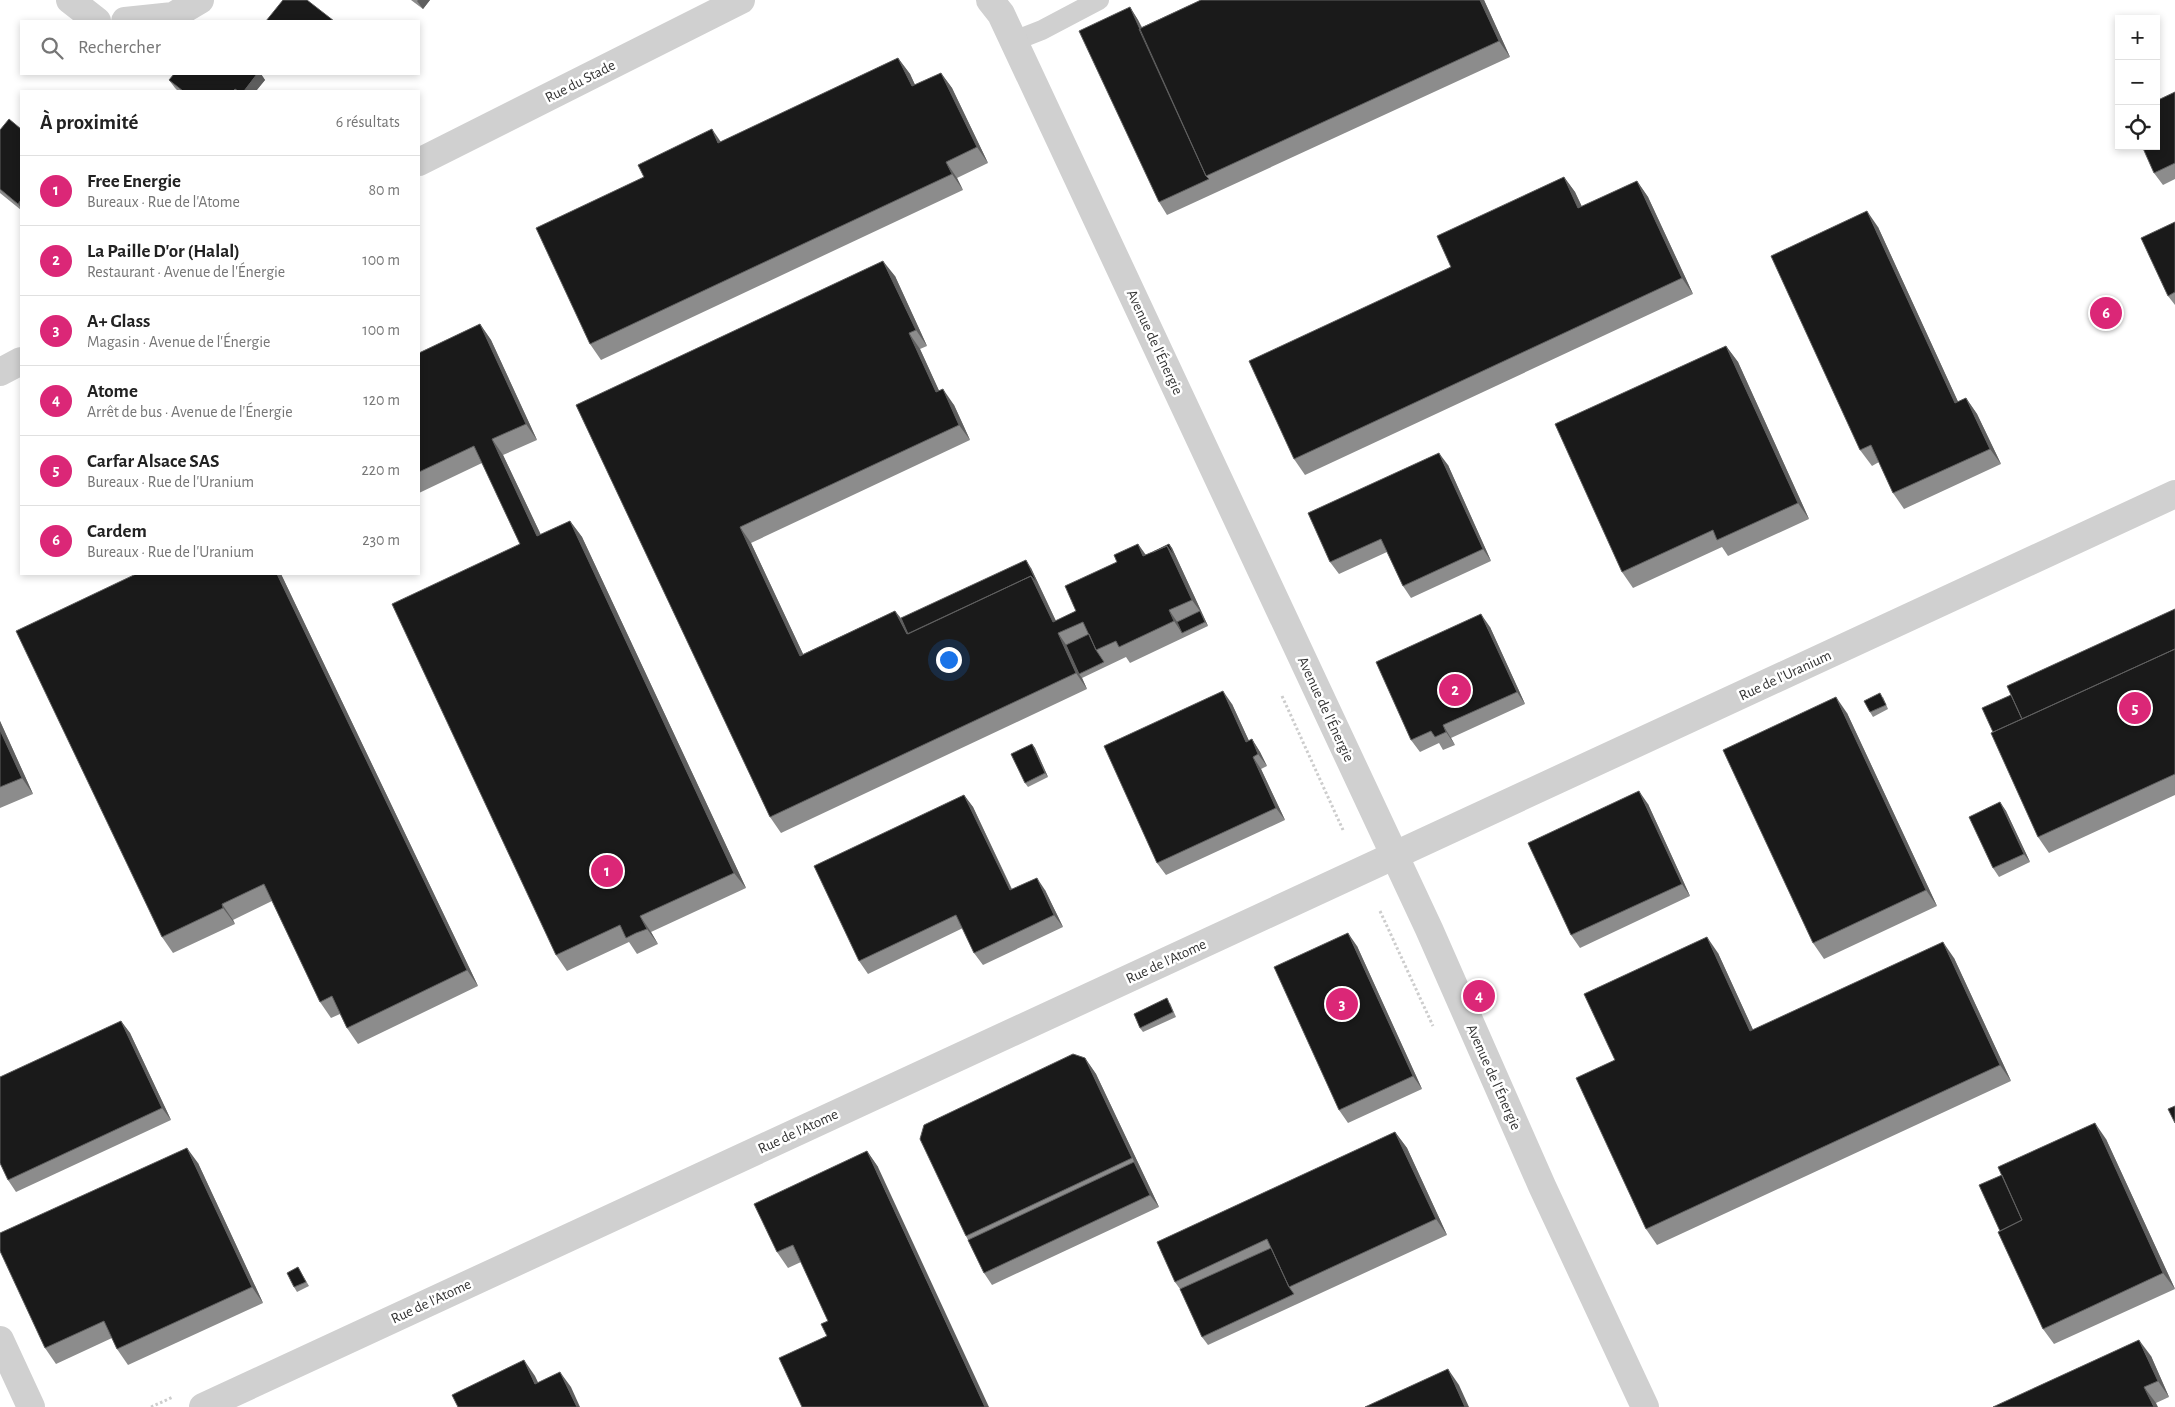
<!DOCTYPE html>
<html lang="fr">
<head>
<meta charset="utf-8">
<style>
	body { margin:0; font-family:"Alegreya Sans",sans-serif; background:#f2f2f2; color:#222 }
	.controls { position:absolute; right:15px; top:15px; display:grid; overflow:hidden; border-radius:0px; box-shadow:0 2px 8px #0003 }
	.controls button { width:45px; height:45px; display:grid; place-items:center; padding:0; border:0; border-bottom:1px solid #e0e0e0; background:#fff; color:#222; font:25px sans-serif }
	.you { position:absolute; left:948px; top:659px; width:18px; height:18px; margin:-12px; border:4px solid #fff; border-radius:50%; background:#1a73e8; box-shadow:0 0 0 8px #1a73e833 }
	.badge { display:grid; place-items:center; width:32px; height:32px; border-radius:50%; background:#db2777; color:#fff; font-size:16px; font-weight:700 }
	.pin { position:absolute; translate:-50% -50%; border:2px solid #fff; box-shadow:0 1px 5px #0006 }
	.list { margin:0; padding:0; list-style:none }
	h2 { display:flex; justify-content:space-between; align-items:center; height:65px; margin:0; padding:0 20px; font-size:21px }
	h2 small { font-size:16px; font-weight:400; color:#767676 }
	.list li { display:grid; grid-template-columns:32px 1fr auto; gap:15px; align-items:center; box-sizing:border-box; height:70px; padding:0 20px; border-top:1px solid #e0e0e0 }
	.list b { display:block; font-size:19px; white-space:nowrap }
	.list p { margin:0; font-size:16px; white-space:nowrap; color:#767676 }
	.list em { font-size:16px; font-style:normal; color:#767676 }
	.icon { flex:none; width:28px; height:28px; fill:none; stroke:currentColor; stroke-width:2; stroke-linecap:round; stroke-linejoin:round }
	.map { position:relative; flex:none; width:2175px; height:1407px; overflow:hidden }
	.search { position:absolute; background:#fff; box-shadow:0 2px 8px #0003; left:20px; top:20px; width:400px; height:55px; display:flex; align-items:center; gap:12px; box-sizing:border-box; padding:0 18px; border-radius:0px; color:#767676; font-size:19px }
	.panel { position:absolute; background:#fff; box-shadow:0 2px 8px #0003; left:20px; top:90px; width:400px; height:485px; border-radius:0px }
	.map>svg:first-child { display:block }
</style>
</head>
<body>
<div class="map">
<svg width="2175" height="1407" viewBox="0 0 2175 1407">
	<rect width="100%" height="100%" fill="#fff"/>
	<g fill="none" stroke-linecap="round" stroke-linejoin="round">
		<path stroke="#cdcdcd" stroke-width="3" stroke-dasharray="2.5 2.5" stroke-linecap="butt" d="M1282 696 1343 830
			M1380 911 1433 1026
			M151 1407 173 1397"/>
		<path stroke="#d0d0d0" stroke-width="20" d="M1014 41 1042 30 1099 0"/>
		<path stroke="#d0d0d0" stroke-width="28" d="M70 0 97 21
			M990 0 1001 14 1429 929 1542 1186 1645 1407
			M125 21 173 16 200 0
			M419 162 741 0
			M0 372 21 361
			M0 1340 31 1407
			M203 1407 2175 494"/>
	</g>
	<path fill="#8c8c8c" d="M411 0H430L423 9Z
		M1201 0H1484L1510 57 1167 215 1159 202 1130 7 1138 20 1142 27Z
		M898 58 910 74 915 85 941 73 952 88 988 163 957 178 963 190 601 360 590 344 721 142Z
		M174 74H261L265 80 256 91H178L175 88 169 80Z
		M2175 92V179L2163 185 2154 173Z
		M21 129V210L0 193V130Z
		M1564 177 1575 192 1582 207 1637 181 1648 197 1693 294 1305 475 1294 459 1451 267Z
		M2175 222V305L2168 296Z
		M1878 227 1958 402 1966 398 1977 414 2001 464 1904 509 1893 493 1879 462 1872 466 1860 450Z
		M895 276 927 346 920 349 939 391 954 405 970 440 751 543 803 654 895 611 901 618 1031 568 1056 621 1076 611 1117 562 1138 544 1146 555 1169 544 1172 548 1208 626 1130 663 1126 657 1082 678 1087 689 781 833 770 817 576 405Z
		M480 324 491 340 537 440 503 455 541 535 570 521 582 537 746 888 651 932 658 944 637 954 629 942 567 971 556 955 520 544 482 463 419 493V353Z
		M1726 346 1738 362 1809 519 1728 556 1722 547 1633 588 1622 572Z
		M1448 465 1491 561 1411 598 1403 586 1387 552 1339 574 1330 562Z
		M136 574H281L478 986 358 1044 347 1028 340 1014 331 1018 320 1002 272 901 233 920 235 924 173 953 162 937Z
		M2175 609V795L2049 853 2038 837 1993 732 2011 695Z
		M1490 627 1525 704 1451 738 1455 745 1443 750 1439 743 1420 752 1411 740Z
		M1883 697 1888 709 1873 717 1870 712Z
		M1232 704 1249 741 1252 739 1260 752 1267 766 1261 769 1285 820 1166 875 1157 863Z
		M1847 713 1937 906 1824 959 1813 943Z
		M0 721 33 794 0 808Z
		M1032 744 1035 748 1048 777 1028 787 1025 783Z
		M964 795 973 807 1012 889 1045 890 1063 927 983 965 974 953 963 928 868 974 859 961Z
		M2000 802 2006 811 2030 862 1999 877 1993 868Z
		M1648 804 1690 896 1580 948 1571 935Z
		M1357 946 1422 1089 1348 1123 1339 1110Z
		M1718 953 1753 1030 1954 958 2011 1081 1657 1245 1646 1229 1615 1060Z
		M1170 1003 1176 1017 1143 1032 1140 1028Z
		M121 1021 130 1033 171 1120 16 1192 8 1180Z
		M1085 1058 1096 1074 1159 1207 992 1285 984 1273 968 1240 966 1236Z
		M1395 1132 1407 1148 1447 1235 1208 1345 1202 1337 1180 1289 1175 1282Z
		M2106 1139 2175 1289 2054 1344 2043 1329 2000 1231Z
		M867 1151 878 1167 827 1336 828 1321 801 1262 788 1268 777 1252Z
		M198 1163 263 1303 128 1365 117 1349 112 1338 56 1364 45 1348Z
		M298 1267 309 1286 297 1292 294 1287Z
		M2151 1356 2169 1397 2156 1403 1993 1407Z"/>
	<path fill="#5f5f5f" d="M418 0H430L423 9 417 1Z
		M1480 0H1484L1510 57 1499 41Z
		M1130 7 1138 20 1210 174Z
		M898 58 910 74 923 102 912 86Z
		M941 73 952 88 988 163 977 147Z
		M257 74H261L265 80 256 91H244Z
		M712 129 723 145 718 143Z
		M946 162 957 178 963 190 952 174Z
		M1564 177 1575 192 1590 224 1578 208Z
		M1637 181 1648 197 1693 294 1682 278Z
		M21 200V208L18 204Z
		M1867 211 1878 227 1966 419 1955 403Z
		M883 261 895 276 927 346 916 330Z
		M480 324 491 340 537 440 526 424Z
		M909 333 920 349 947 408 936 392Z
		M1726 346 1738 362 1809 519 1798 503Z
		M943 389 954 405 970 440 959 425Z
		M1966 398 1977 414 2001 464 1990 449Z
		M492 439 503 455 549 552 537 536Z
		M1439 453 1448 465 1491 561 1483 549Z
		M570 521 582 537 746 888 734 873Z
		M740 527 751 543 811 671 800 656Z
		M1138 544 1149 560 1143 556Z
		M1169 544 1172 548 1208 626 1205 622 1200 611 1192 600 1167 546Z
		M1026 560 1031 568 1061 632 1053 622 1031 576Z
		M277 574H281L478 986 467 970Z
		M1169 610 1180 626 1182 633 1174 621Z
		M895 611 907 627 913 641 907 634Z
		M1481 614 1490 627 1525 704 1517 692Z
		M1058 633 1069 649 1079 674 1082 678 1087 689 1076 673Z
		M1223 691 1232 704 1255 754 1246 742Z
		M1836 697 1847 713 1937 906 1926 890Z
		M0 721 33 794 22 778 0 730Z
		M1443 725 1451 738 1455 745 1446 732Z
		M1252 739 1260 752 1267 766 1258 754Z
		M1032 744 1035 748 1048 777 1045 773Z
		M1253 757 1261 769 1285 820 1276 808Z
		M1639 791 1648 804 1690 896 1682 884Z
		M964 795 973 807 1018 903 1010 890Z
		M2000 802 2006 811 2030 862 2024 854Z
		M1037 878 1045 890 1063 927 1054 915Z
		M222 904 233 920 235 924 223 908Z
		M640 916 651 932 658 944 647 929Z
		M1348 933 1357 946 1422 1089 1413 1076Z
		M1707 937 1718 953 1761 1047 1750 1031Z
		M1943 942 1954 958 2011 1081 2000 1065Z
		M121 1021 130 1033 171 1120 162 1108Z
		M1085 1058 1096 1074 1159 1207 1150 1195Z
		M2095 1123 2106 1139 2175 1289 2163 1273Z
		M1395 1132 1407 1148 1447 1235 1436 1219Z
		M187 1148 198 1163 263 1303 252 1287Z
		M867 1151 878 1167 989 1407H985Z
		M2139 1340 2151 1356 2169 1397 2158 1381Z
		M524 1360 535 1376 546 1399 535 1384Z
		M1448 1369 1459 1385 1469 1407H1465Z
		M560 1372 571 1387 580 1407H577Z
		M2144 1387 2156 1403 2158 1407H2154Z"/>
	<path fill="#1a1a1a" stroke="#5f5f5f" d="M283 0H307L334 21H266Z
		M1201 0H1480L1499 41 1206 176 1139 29Z
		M1130 7 1206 176 1209 179 1159 202 1079 31Z
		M898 58 912 86 941 73 977 147 946 162 952 174 590 344 536 228 644 177 638 165 712 129 718 143Z
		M174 74H257L244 91H238L235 89 233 91H183L169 80Z
		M2175 92V163L2154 173 2142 146H2156V101Z
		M9 119 21 129V200L18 204 0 189V130Z
		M1564 177 1578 208 1637 181 1682 278 1294 459 1249 361 1451 267 1437 236Z
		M1867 211 1955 403 1966 398 1990 449 1893 493 1871 445 1860 450 1771 256Z
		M2175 222V292L2168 296 2141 238Z
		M883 261 916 330 909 333 936 392 943 389 959 425 740 527 800 656 895 611 907 634 1031 576 1053 622 1076 611 1065 586 1117 562 1114 555 1138 544 1143 556 1167 546 1192 600 1169 610 1174 621 1119 647 1116 641 1096 650 1083 622 1058 633 1076 673 770 817 576 405Z
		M480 324 526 424 492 439 537 536 570 521 734 873 640 916 647 929 636 933 626 938 620 925 556 955 392 604 520 544 474 446 419 472V353Z
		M1726 346 1798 503 1717 540 1713 530 1622 572 1555 424Z
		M1439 453 1483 549 1403 586 1381 539 1330 562 1308 513Z
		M1169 544 1175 557 1167 546 1153 552Z
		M1026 560 1037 583 1031 576 908 634 901 618Z
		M136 574H277L467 970 347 1028 332 996 320 1002 264 884 222 904 223 908 162 937 16 631Z
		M2175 609V649L2022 719 2007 686Z
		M1200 611 1205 622 1182 633 1177 622Z
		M1481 614 1517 692 1443 725 1446 732 1435 737 1431 731 1411 740 1376 662Z
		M1089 634 1096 650 1104 662 1079 674 1066 645Z
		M2175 649V774L2038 837 1991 733Z
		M1223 691 1246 742 1252 739 1258 754 1253 757 1276 808 1157 863 1104 746Z
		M1880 693 1886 705 1870 712 1864 701Z
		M2011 695 2022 719 1993 732 1982 708Z
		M1836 697 1926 890 1813 943 1723 750Z
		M0 730 22 778 0 787Z
		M1032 744 1045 773 1025 783 1011 754Z
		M1639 791 1682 884 1571 935 1528 843Z
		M964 795 1010 890 1037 878 1054 915 974 953 956 915 859 961 814 866Z
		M2000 802 2024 854 1993 868 1969 817Z
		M1348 933 1413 1076 1339 1110 1274 967Z
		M1707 937 1750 1031 1943 942 2000 1065 1646 1229 1576 1078 1615 1060 1584 994Z
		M1167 998 1173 1012 1140 1028 1134 1014Z
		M121 1021 162 1108 8 1180 0 1163V1077Z
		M1073 1054 1085 1058 1132 1158 966 1236 920 1139 924 1125Z
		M2175 1106V1123L2168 1109Z
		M2095 1123 2163 1273 2043 1329 1998 1232 2022 1220 1998 1167Z
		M1395 1132 1436 1219 1289 1287 1267 1239 1175 1282 1157 1242Z
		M187 1148 252 1287 117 1349 104 1321 45 1348 0 1251V1233Z
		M867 1151 985 1407H802L779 1358 827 1336 821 1324 828 1321 793 1245 777 1252 754 1204Z
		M1134 1162 1150 1195 984 1273 968 1240Z
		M2002 1175 2022 1220 2000 1231 1979 1185Z
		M1271 1248 1289 1287 1294 1294 1202 1337 1180 1289Z
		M298 1267 306 1282 294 1287 287 1273Z
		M2139 1340 2158 1381 2144 1387 2154 1407H1993Z
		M524 1360 535 1384 560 1372 577 1407H458L452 1395Z
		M1448 1369 1465 1407H1365Z"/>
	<g text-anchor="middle" stroke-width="5" stroke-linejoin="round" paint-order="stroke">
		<g font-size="15" fill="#333" stroke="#fff">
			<text transform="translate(580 81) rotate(-27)" y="5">Rue du Stade</text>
			<text transform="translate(1155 342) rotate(65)" y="5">Avenue de l'Énergie</text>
			<text transform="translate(1785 675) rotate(-25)" y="5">Rue de l'Uranium</text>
			<text transform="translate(1326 709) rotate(65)" y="5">Avenue de l'Énergie</text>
			<text transform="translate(1166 961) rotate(-25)" y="5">Rue de l'Atome</text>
			<text transform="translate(1494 1077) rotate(66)" y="5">Avenue de l'Énergie</text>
			<text transform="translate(798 1131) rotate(-25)" y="5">Rue de l'Atome</text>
			<text transform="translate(431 1301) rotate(-25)" y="5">Rue de l'Atome</text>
		</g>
	</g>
</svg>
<div class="controls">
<button>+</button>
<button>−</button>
<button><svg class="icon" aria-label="locate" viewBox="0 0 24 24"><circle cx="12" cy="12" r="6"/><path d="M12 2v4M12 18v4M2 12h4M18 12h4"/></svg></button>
</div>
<div class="you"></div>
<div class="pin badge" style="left:607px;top:871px">1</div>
<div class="pin badge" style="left:1455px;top:690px">2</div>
<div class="pin badge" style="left:1342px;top:1004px">3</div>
<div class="pin badge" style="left:1479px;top:996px">4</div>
<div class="pin badge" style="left:2135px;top:708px">5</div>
<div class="pin badge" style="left:2106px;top:313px">6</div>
<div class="search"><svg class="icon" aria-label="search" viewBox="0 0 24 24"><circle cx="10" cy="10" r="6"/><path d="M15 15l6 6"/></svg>Rechercher</div>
<section class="panel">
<h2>À proximité<small>6 résultats</small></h2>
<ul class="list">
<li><span class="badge">1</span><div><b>Free Energie</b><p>Bureaux · Rue de l'Atome</p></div><em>80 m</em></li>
<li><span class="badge">2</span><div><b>La Paille D'or (Halal)</b><p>Restaurant · Avenue de l'Énergie</p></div><em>100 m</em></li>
<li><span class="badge">3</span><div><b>A+ Glass</b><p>Magasin · Avenue de l'Énergie</p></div><em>100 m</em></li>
<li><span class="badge">4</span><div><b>Atome</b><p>Arrêt de bus · Avenue de l'Énergie</p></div><em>120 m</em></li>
<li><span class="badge">5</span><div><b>Carfar Alsace SAS</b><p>Bureaux · Rue de l'Uranium</p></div><em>220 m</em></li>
<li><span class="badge">6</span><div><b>Cardem</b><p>Bureaux · Rue de l'Uranium</p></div><em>230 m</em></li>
</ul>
</section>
</div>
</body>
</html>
